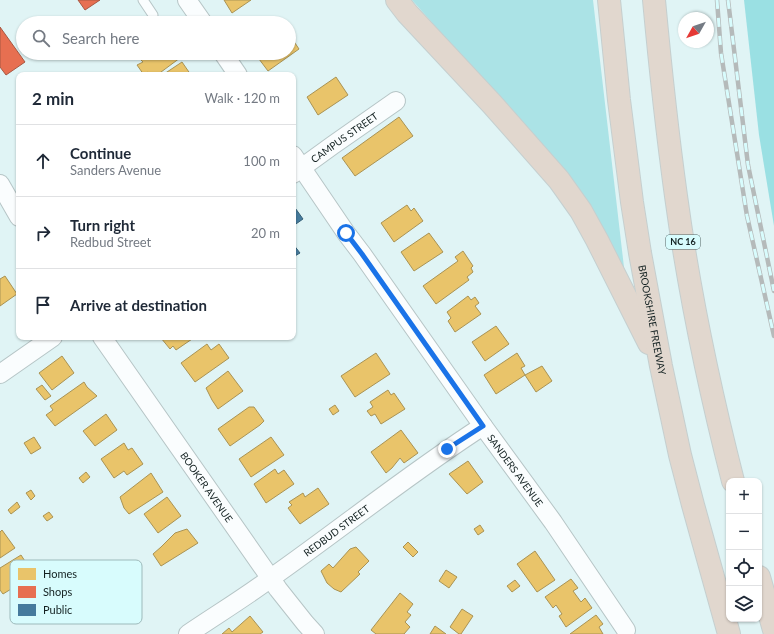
<!DOCTYPE html>
<html lang="en">
<head>
<meta charset="utf-8">
<style>
	body { margin:0; font-family:Lato,sans-serif; background:#f6f6f7; color:#1f2937 }
	.controls { position:absolute; right:12px; bottom:12px; display:grid; overflow:hidden; border-radius:8px; box-shadow:0 1px 3px #0004 }
	.controls button { width:36px; height:36px; display:grid; place-items:center; padding:0; border:0; border-bottom:1px solid #e0e1e3; background:#fff; color:#1f2937; font:20px sans-serif }
	.compass { position:absolute; left:678px; top:12px; width:36px; height:36px; border-radius:50%; background:#fff; box-shadow:0 1px 3px #0004; rotate:230deg }
	.stop { position:absolute; width:12px; height:12px; margin:-9px; border:3px solid #1a73e8; border-radius:50%; background:#fff }
	.stop.end { background:#1a73e8; border-color:#fff; box-shadow:0 1px 4px #0008 }
	.list { margin:0; padding:0; list-style:none }
	h2 { display:flex; justify-content:space-between; align-items:center; height:52px; margin:0; padding:0 16px; font-size:17px }
	h2 small { font-size:13px; font-weight:400; color:#747a83 }
	.list li { display:grid; grid-template-columns:26px 1fr auto; gap:12px; align-items:center; box-sizing:border-box; height:72px; padding:0 16px; border-top:1px solid #e0e1e3 }
	.list b { display:block; font-size:15px; white-space:nowrap }
	.list p { margin:0; font-size:13px; white-space:nowrap; color:#747a83 }
	.list em { font-size:13px; font-style:normal; color:#747a83 }
	.icon { flex:none; width:22px; height:22px; fill:none; stroke:currentColor; stroke-width:2; stroke-linecap:round; stroke-linejoin:round }
	.map { position:relative; flex:none; width:774px; height:634px; overflow:hidden }
	.search { position:absolute; background:#fff; box-shadow:0 1px 3px #0004; left:16px; top:16px; width:280px; height:44px; display:flex; align-items:center; gap:10px; box-sizing:border-box; padding:0 14px; border-radius:22px; color:#747a83; font-size:15px }
	.panel { position:absolute; background:#fff; box-shadow:0 1px 3px #0004; left:16px; top:72px; width:280px; height:268px; border-radius:8px }
	.map>svg:first-child { display:block }
</style>
</head>
<body>
<div class="map">
<svg width="774" height="634" viewBox="0 0 774 634">
	<rect width="100%" height="100%" fill="#e0f4f5"/>
	<path fill="#abe3e6" d="M412 0H593L625 276 473 69Z"/>
	<path fill="#9ae0e3" d="M744 0H774V226L759 135Z"/>
	<path fill="#e9c46a" stroke="#a99354" d="M224 0H251L232 13Z
		M289 34 299 49 268 71 256 55 259 53H289Z
		M148 53H183L184 55 157 75H150L148 72 144 75 137 65 143 62 140 59Z
		M182 62 191 75H164V74Z
		M336 77 348 95 318 115 307 97Z
		M399 117 413 136 355 176 342 158Z
		M407 205 411 211 414 208 423 221 394 242 381 223Z
		M429 233 443 252 414 271 401 252Z
		M463 251 473 266 471 268 473 272 467 277 469 280 436 304 423 286 458 261 455 257Z
		M5 276 17 294 0 306V279Z
		M468 296 471 300 475 297 479 303 475 306 481 314 455 332 448 321 451 318 447 312Z
		M496 326 509 344 485 361 472 342Z
		M162 337H195L176 350 173 346 170 349 161 338Z
		M207 344 211 350 219 344 229 358 195 382 181 363Z
		M376 353 390 374 355 397 341 376Z
		M517 353 525 366 521 368 525 375 496 394 484 375Z
		M62 356 74 373 52 390 39 373Z
		M542 366 552 381 536 392 525 375Z
		M228 371 243 391 218 409 212 400 206 388Z
		M84 382 87 387 97 396 55 426 46 415 53 410 50 406Z
		M42 385 51 396 45 400 36 389Z
		M388 390 391 395 394 393 405 409 381 424 375 414 371 416 367 411 373 407 370 402Z
		M335 405 339 411 333 415 329 409Z
		M249 407H254L264 421 260 425 230 446 218 429Z
		M106 414 117 430 95 446 83 431Z
		M401 430 418 453 404 463 400 458 392 468 386 473 371 452Z
		M34 437 41 448 31 454 24 443Z
		M271 437 284 455 251 477 239 459Z
		M124 443 128 450 132 448 143 464 127 475 124 471 114 478 101 459Z
		M468 461 483 482 467 494 449 474Z
		M275 469 278 474 284 470 294 484 266 503 254 484Z
		M86 472 90 477 83 483 79 478Z
		M151 473 163 492 129 514 124 508 120 497Z
		M318 488 329 504 300 524 288 508 292 505 289 502 303 493 305 497Z
		M31 490 35 496 31 500 26 493Z
		M167 497 181 516 158 533 144 514Z
		M17 502 20 507 11 514 8 510Z
		M49 512 53 517 47 521 43 516Z
		M480 525 484 531 478 535 474 529Z
		M187 529 198 543 161 566 153 554 161 547 175 533Z
		M2 530 15 548 0 558V532Z
		M408 542 418 552 413 557 403 547Z
		M356 547 369 561 358 572 360 574 341 592 334 589 327 583 321 571 329 564 333 568 350 549Z
		M535 551 555 580 537 592 517 564Z
		M21 555 34 575 3 594 0 590V568Z
		M446 570 457 577 449 588 439 581Z
		M571 579 578 588 573 591 581 602 585 598 592 608 566 627 559 616 562 614 556 605 553 608 545 597Z
		M515 580 520 586 512 592 507 586Z
		M400 593 413 604 407 612 411 615 405 622 410 627 404 634H376L371 630Z
		M462 609 473 616 461 634H459L450 627Z
		M596 615 603 624 599 627 603 634H570Z
		M250 616 263 632 260 634H222L229 628 232 632Z
		M435 626 446 634H430Z"/>
	<path fill="#e76f51" stroke="#a75843" d="M78 0H100L85 10Z
		M0 27 25 62 6 75 0 67Z"/>
	<path fill="#457b9d" stroke="#366078" d="M293 205 303 219 293 226Z
		M293 244 300 253 293 257Z"/>
	<g fill="none" stroke-linecap="round" stroke-linejoin="round">
		<defs>
			<path id="lane" d="M143 0 153 15"/>
			<g id="street">
				<path d="M187 0 203 23"/>
				<path d="M223 53 238 75"/>
				<path id="s1" d="M293 155 346 233 362 254 483 426 553 522 626 630"/>
				<path id="s2" d="M293 174 333 145 396 101"/>
				<path d="M0 184 19 217"/>
				<path id="s3" d="M102 337 278 589 305 623 315 634"/>
				<path d="M0 374 53 337"/>
				<path id="s4" d="M188 634C216 615 244 598 271 578 342 528 410 473 483 426"/>
			</g>
			<g id="highway">
				<path d="M397 0 407 13 492 104 559 180 581 211 597 240 649 343"/>
				<path id="s5" d="M609 0 619 100 632 202 640 253 661 366 680 455 693 505 729 634"/>
				<path d="M654 0C660 65 667 131 676 196 689 292 709 387 733 481"/>
				<path d="M759 577 774 630"/>
			</g>
		</defs>
		<use href="#lane" stroke="#b6c5c6" stroke-width="11"/>
		<use href="#street" stroke="#b6c5c6" stroke-width="20"/>
		<use href="#highway" stroke="#c5cfcf" stroke-width="24"/>
		<use href="#lane" stroke="#fafdfe" stroke-width="9"/>
		<use href="#street" stroke="#fafdfe" stroke-width="18"/>
		<use href="#highway" stroke="#e1d7ce" stroke-width="22"/>
		<defs>
			<path id="rail" d="M717 0 721 53 747 216 774 336
				M728 0 748 165 774 291"/>
		</defs>
		<use href="#rail" stroke="#b5baba" stroke-width="4.5"/>
		<use href="#rail" stroke="#d8fcfd" stroke-width="3" stroke-dasharray="9" stroke-linecap="butt"/>
	</g>
	<g fill="none" stroke-linecap="round" stroke-linejoin="round">
		<path stroke="#1a73e8" stroke-width="5" d="M346 233 362 254 483 426 447 449"/>
	</g>
	<g text-anchor="middle" stroke-width="4" stroke-linejoin="round" paint-order="stroke">
		<rect fill="#d8fcfd" stroke="#4e6363" stroke-width="1" x="666" y="235" width="34" height="14" rx="3"/>
		<g font-size="9" font-weight="bold" fill="#132121">
			<text x="683" y="245">NC 16</text>
		</g>
		<g font-size="10" fill="#132121" stroke="#d8fcfd">
			<text dy="4" stroke="none"><textPath href="#s2" startOffset="63">CAMPUS STREET</textPath></text>
			<text dy="4" stroke="none"><textPath href="#s5" startOffset="323">BROOKSHIRE FREEWAY</textPath></text>
			<text dy="4" stroke="none"><textPath href="#s1" startOffset="386">SANDERS AVENUE</textPath></text>
			<text dy="4" stroke="none"><textPath href="#s3" startOffset="183">BOOKER AVENUE</textPath></text>
			<text dy="4" stroke="none"><textPath href="#s4" startOffset="181">REDBUD STREET</textPath></text>
		</g>
	</g>
	<rect x="10" y="560" width="132" height="64" rx="6" fill="#d8fcfd" stroke="#9dbabb" stroke-width="1"/>
	<rect x="18" y="568" width="18" height="12" fill="#e9c46a"/>
	<rect x="18" y="586" width="18" height="12" fill="#e76f51"/>
	<rect x="18" y="604" width="18" height="12" fill="#457b9d"/>
	<g font-size="11" fill="#132121">
		<text x="43" y="578">Homes</text>
		<text x="43" y="596">Shops</text>
		<text x="43" y="614">Public</text>
	</g>
</svg>
<div class="controls">
<button>+</button>
<button>−</button>
<button><svg class="icon" aria-label="locate" viewBox="0 0 24 24"><circle cx="12" cy="12" r="6"/><path d="M12 2v4M12 18v4M2 12h4M18 12h4"/></svg></button>
<button><svg class="icon" aria-label="layers" viewBox="0 0 24 24"><path d="M12 4l9 5-9 5-9-5zM3 14l9 5 9-5"/></svg></button>
</div>
<svg class="compass" viewBox="-18 -18 36 36"><path d="M0-13l5 13h-10z" fill="#e53935"/><path d="M0 13l5-13h-10z" fill="#747a83"/></svg>
<div class="stop" style="left:346px;top:233px"></div>
<div class="stop end" style="left:447px;top:449px"></div>
<div class="search"><svg class="icon" aria-label="search" viewBox="0 0 24 24"><circle cx="10" cy="10" r="6"/><path d="M15 15l6 6"/></svg>Search here</div>
<section class="panel">
<h2>2 min<small>Walk · 120 m</small></h2>
<ul class="list">
<li><svg class="icon" aria-label="ahead" viewBox="0 0 24 24"><path d="M12 20V5M6 11l6-6 6 6"/></svg><div><b>Continue</b><p>Sanders Avenue</p></div><em>100 m</em></li>
<li><svg class="icon" aria-label="right" viewBox="0 0 24 24"><path d="M7 20v-9h11M14 6l5 5-5 5"/></svg><div><b>Turn right</b><p>Redbud Street</p></div><em>20 m</em></li>
<li><svg class="icon" aria-label="arrive" viewBox="0 0 24 24"><path d="M6 21V4h12l-3 4 3 4H6"/></svg><div><b>Arrive at destination</b></div></li>
</ul>
</section>
</div>
</body>
</html>
